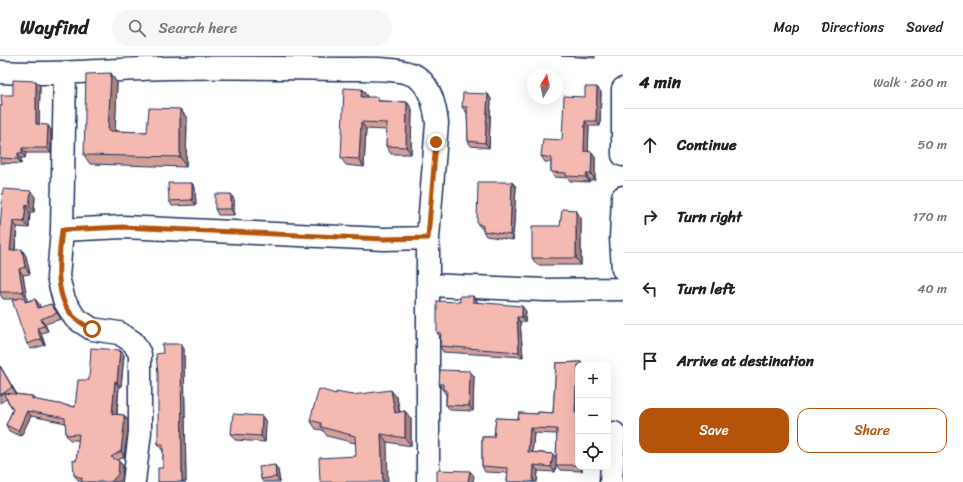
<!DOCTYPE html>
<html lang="en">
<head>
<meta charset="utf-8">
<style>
	body { margin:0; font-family:Sriracha,sans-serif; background:#f6f6f6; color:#202124 }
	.controls { position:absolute; right:12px; bottom:12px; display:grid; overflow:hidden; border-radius:8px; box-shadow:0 4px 16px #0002 }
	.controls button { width:36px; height:36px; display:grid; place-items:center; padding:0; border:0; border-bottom:1px solid #e0e0e0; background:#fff; color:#202124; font:20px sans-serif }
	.compass { position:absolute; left:527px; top:12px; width:36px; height:36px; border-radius:50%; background:#fff; box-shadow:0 4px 16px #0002; rotate:9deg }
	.stop { position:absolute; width:12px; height:12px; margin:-9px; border:3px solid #b45309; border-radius:50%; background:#fff }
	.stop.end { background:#b45309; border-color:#fff; box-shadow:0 1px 4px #0008 }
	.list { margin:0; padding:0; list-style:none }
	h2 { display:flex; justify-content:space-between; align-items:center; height:52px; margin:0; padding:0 16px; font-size:17px }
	h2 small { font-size:13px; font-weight:400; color:#757577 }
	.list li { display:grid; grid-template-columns:26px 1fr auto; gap:12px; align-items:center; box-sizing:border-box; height:72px; padding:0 16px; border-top:1px solid #e0e0e0 }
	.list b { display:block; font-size:15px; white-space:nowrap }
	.list em { font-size:13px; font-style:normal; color:#757577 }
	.actions { display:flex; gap:8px; padding:12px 16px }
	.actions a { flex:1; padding:9px 0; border:1px solid #b45309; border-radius:12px; text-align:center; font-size:14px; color:#b45309 }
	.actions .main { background:#b45309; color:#fff }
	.icon { flex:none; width:22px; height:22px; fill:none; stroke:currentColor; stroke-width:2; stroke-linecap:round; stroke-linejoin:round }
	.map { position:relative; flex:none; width:623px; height:426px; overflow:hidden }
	header { display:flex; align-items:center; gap:24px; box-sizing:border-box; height:56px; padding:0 20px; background:#fff; border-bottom:1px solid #e0e0e0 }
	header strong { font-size:19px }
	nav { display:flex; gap:22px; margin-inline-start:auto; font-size:14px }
	.search { width:280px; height:36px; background:#f6f6f6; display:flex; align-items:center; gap:10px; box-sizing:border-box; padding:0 14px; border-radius:22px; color:#757577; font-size:15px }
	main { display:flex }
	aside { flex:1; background:#fff }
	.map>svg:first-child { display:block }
</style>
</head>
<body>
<header>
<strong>Wayfind</strong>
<div class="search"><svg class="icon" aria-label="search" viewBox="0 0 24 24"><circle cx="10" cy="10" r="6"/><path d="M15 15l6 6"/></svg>Search here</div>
<nav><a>Map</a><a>Directions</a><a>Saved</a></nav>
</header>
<main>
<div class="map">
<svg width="623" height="426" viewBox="0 0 623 426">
	<rect width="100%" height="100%" fill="#fff"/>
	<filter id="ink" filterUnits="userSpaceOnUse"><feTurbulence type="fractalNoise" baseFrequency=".025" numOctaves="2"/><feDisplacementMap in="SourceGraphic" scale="8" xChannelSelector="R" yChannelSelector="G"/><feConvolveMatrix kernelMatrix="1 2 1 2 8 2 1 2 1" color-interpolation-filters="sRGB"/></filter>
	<g filter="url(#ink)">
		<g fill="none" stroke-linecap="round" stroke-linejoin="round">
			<defs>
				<path id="minor" d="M0 16C48 19 94 15 142 13 210 10 278 12 345 13 363 13 403 11 417 21 431 31 435 51 437 67L428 182V426
					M65 18 62 174 58 221 64 244 75 262 92 273 119 277 133 286 140 298V376L134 426
					M623 33V99
					M623 141 621 182 623 213
					M62 174 123 171 384 183 428 182
					M429 229 546 234 623 233
					M611 426 614 377"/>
			</defs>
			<use href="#minor" stroke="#1b2f5e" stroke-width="25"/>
			<use href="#minor" stroke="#fff" stroke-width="22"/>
		</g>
		<path fill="#d29f97" stroke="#1b2f5e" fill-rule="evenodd" d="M561 0H595V2Z
			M117 27 115 75 147 76 180 53 187 62 186 111 90 108 84 99Z
			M40 30 39 69 51 74V97H26L25 102H21V108L0 107V50H2L13 39Z
			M601 36 600 70H589L588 96H592L595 101V124H590L589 126 570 125 568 122 554 121 551 116V106H545L541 100 562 84 585 41Z
			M488 38 491 43 489 92 471 90 468 85 467 56H466L462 51Z
			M367 40V41L381 45 407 46 412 53 411 98H391L386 90 387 74 366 73 364 111 346 109 341 102Z
			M512 126 516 131 513 184 486 180 483 175V173L481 172 477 167Z
			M192 127 195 132 196 149 172 150 169 145Z
			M231 138 234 144V159H218L215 153Z
			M35 141 34 156H30L29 172 17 171 15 195 26 200 30 218 23 219 27 243H26L27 245 35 243 39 248 40 252 51 248 61 263 45 268 48 275 41 277 45 289 31 293 27 288 17 243H3L0 238V172Z
			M581 162V209H537L532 202 560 170Z
			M477 245V247L526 255 525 266H520L523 301 443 296 440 290 441 282 437 277 460 246Z
			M181 288 184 293 186 426H158L163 412V394H162L158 388 163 297Z
			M120 294 124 299 121 331H119L117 358 124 359 128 365V375L124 401 118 404 123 410 122 424 120 426H82L78 424 74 419 79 384H70L66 379V367L31 360 21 380 9 375 6 369 13 353 6 343 0 347V310L16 337 15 338 32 340 35 344 75 351 89 324Z
			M581 306 583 309H578V411H582V415L560 414 556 409 555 416 538 415 537 426H507L508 417 485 416 482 410V381H494L496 362 518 363 519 357 538 358V356L553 357 556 307ZM534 377 557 378 556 402 553 398 532 396Z
			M474 320 473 355 450 354 446 349V339L439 328Z
			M336 338 397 342 400 356 405 355 411 363V390L387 386 355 387 327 380 323 374 316 373 310 364Z
			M262 360 266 366 265 386 235 384 231 378Z
			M278 414 280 426H263L261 423Z"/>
		<path fill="#ab827b" stroke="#1b2f5e" d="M111 17 117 27 115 84 108 75Z
			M36 25 40 30 39 73 36 68Z
			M597 31 601 36 600 70 596 65Z
			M362 33 367 40 366 48 361 41Z
			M488 38 491 43 489 92 485 87Z
			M407 46 412 53 411 98 406 91Z
			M180 53 187 62 186 111 180 101Z
			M585 65 589 70 588 101 584 95Z
			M361 66 366 73 364 111 359 103Z
			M48 69 51 74V97L47 92Z
			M22 92 26 97 25 102 22 97Z
			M592 96 595 101V124L591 118Z
			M18 97 21 102V108L18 103Z
			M586 118 590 124 589 126 586 121Z
			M512 126 516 131 513 184 510 179Z
			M192 127 195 132 196 149 192 144Z
			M31 135 35 141 34 156 29 150Z
			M231 138 234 144V159L231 153Z
			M26 149 30 156 29 172 24 166Z
			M576 154 581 162V209L576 202Z
			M13 165 17 171 14 202 10 195Z
			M22 193 26 200 30 218 25 211Z
			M19 213 23 219 27 243 23 236Z
			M473 240 477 245 476 252 473 246Z
			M35 243 39 248 42 258 38 252Z
			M522 250 526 255 525 266 522 261Z
			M517 261 520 266 523 301 519 296Z
			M41 263 45 268 48 275 44 270Z
			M37 272 41 277 45 289 41 283Z
			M181 288 184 293 186 426H182Z
			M120 294 124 299 121 331 117 326Z
			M0 310 2 313 16 337 12 331Z
			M470 315 474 320 473 355 469 350Z
			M115 325 119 331 116 363 112 358Z
			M576 331 578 334V362L575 357Z
			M391 334 397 342 401 365 395 357Z
			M27 355 31 360 21 380 18 375Z
			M405 355 411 363V390L405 382Z
			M124 359 128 365V375L124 401 121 395Z
			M262 360 266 366 265 386 261 380Z
			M530 372 534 377 532 402 528 396Z
			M381 378 387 386 388 426H383Z
			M553 398 557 404 555 416 551 411Z
			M119 405 123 410 122 424 120 426H111Z
			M275 409 278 414 280 426 276 421Z
			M534 409 538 415 537 426H533Z
			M579 411H582V415Z
			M470 415 474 420 473 426H468Z"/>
		<path fill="#f4b9b0" stroke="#1b2f5e" d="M111 17 108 75 147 76 149 52 180 53V101L84 99 86 18Z
			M13 24 36 25V68L48 69 47 92H22V97H18V103L0 102V50H2L1 39H13Z
			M585 31H597L596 65H585L584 95 592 96 591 118H586V121L566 120V117L551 116V102L541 100 543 83 562 84 564 40 585 41Z
			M344 32 362 33 361 41H378V45L407 46 406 91 386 90 387 67 361 66 359 103 341 102Z
			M463 37 488 38 485 87 468 85 467 51H462Z
			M478 126H512L510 179 483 175V170L477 167Z
			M168 127H192V144L169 145Z
			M3 133 31 135 29 150 26 149 24 166 13 165 10 195 22 193 25 211 19 213 23 236H0V172Z
			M215 138H231V153H215Z
			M562 153 576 154V202H532V170H560Z
			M460 240H473V246L522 250V261H517L519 296 440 290 441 277H437V245L460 246Z
			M24 241 25 246 35 243 38 252 51 248 57 257 41 263 44 270 37 272 41 283 27 288 12 244Z
			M162 288H181L182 426H158V412H163V388H158V318L156 298 163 297Z
			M91 292 120 294 117 326 115 325 112 358 124 359V370L121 395 111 401 119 405 118 418 111 426H82V422L74 419 73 404 76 405 79 378 66 379 65 362 27 355 18 375 6 369 13 353 3 337 0 339V310L12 331 4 337 32 340V343L75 351 78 324H89Z
			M581 306V309H578V331H576L575 357H578V409H556L557 373 530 372 528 396 553 398 551 411 534 409 533 426H507L508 412 482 410V381H494L496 362 518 363 519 357 538 358V356L553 357 556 307Z
			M440 314 470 315 469 350 446 349 447 334H443V328H439Z
			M319 333 336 338V336L352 339 391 334 395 357 405 355V382L381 378 383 426H320L319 402 356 400 355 380 321 371V367L310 364Z
			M233 358 262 360 261 380 231 378Z
			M275 409 276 421 261 423 259 411Z
			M437 414 470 415 468 426H437Z"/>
	</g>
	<g fill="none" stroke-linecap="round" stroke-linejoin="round" filter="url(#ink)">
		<path stroke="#b45309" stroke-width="5" d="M92 273C86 270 81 267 76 263 52 242 59 201 62 174L123 171 384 183 428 182 436 86"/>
	</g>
</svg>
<div class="controls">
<button>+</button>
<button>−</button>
<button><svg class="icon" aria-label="locate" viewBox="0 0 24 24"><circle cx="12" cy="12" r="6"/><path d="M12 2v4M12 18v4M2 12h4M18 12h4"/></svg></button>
</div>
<svg class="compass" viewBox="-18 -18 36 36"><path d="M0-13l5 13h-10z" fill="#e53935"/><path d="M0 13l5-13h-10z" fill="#757577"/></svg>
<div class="stop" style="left:92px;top:273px"></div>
<div class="stop end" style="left:436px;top:86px"></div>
</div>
<aside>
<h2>4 min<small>Walk · 260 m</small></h2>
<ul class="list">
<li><svg class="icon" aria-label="ahead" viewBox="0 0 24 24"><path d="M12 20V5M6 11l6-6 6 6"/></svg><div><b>Continue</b></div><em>50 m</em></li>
<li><svg class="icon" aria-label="right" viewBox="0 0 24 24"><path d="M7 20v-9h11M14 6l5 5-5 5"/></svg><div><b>Turn right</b></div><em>170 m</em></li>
<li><svg class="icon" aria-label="left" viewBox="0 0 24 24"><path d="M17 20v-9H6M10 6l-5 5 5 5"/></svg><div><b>Turn left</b></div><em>40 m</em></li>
<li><svg class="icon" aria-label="arrive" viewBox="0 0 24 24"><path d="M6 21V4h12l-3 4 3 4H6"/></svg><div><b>Arrive at destination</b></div></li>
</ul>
<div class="actions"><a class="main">Save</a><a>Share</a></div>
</aside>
</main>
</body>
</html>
